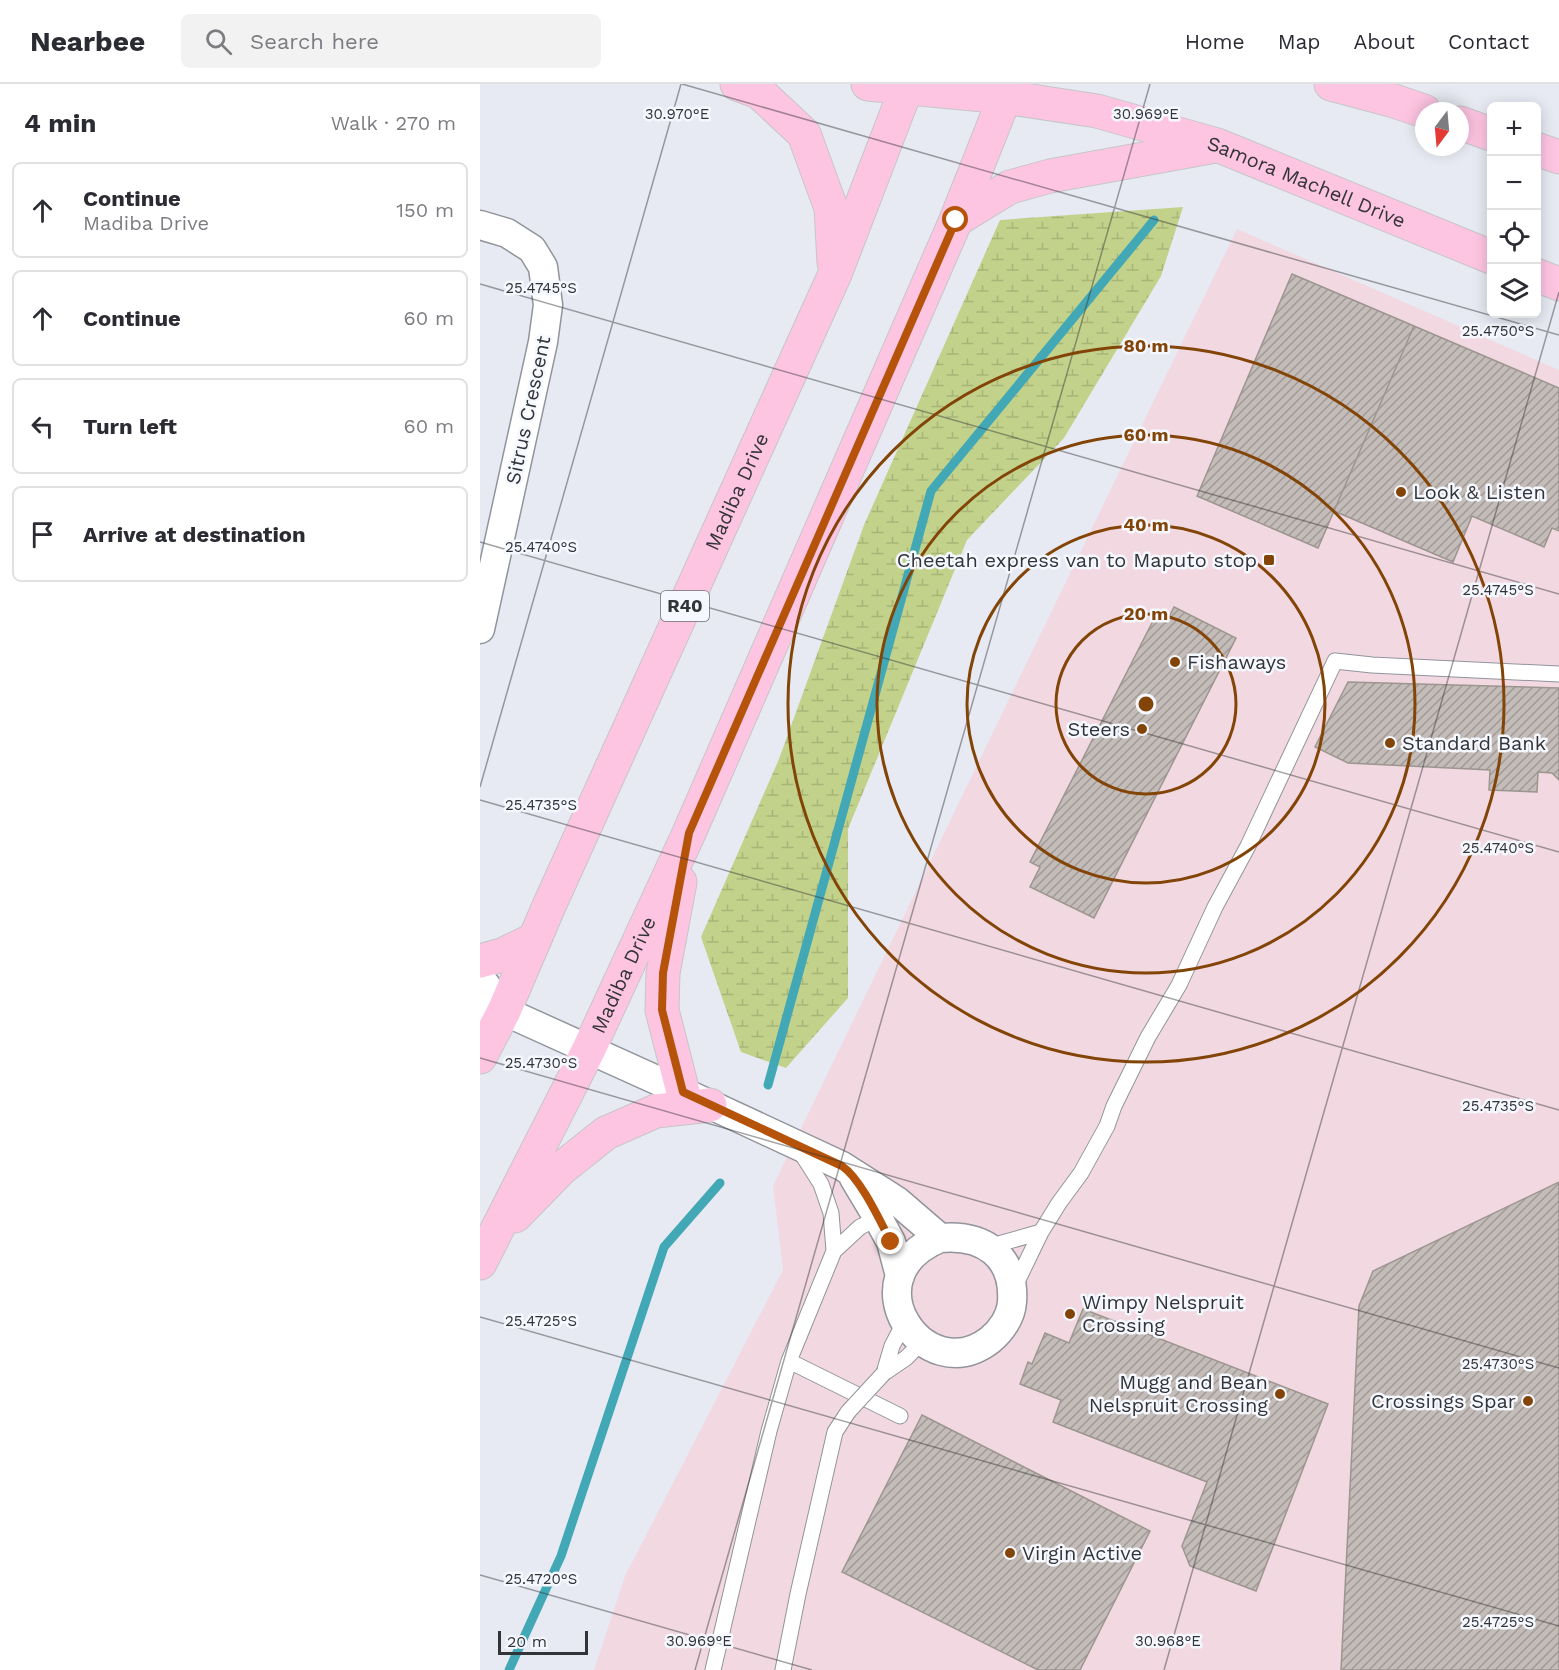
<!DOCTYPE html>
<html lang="en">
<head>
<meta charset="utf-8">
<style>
	body { margin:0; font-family:"Work Sans",sans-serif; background:#f2f2f3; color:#2b2b33 }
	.controls { position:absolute; right:18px; top:18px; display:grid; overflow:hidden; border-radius:9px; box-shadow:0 3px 15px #0003 }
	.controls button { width:54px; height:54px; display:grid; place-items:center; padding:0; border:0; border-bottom:2px solid #e1e1e2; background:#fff; color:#2b2b33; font:30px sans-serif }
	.compass { position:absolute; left:935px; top:18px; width:54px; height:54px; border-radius:50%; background:#fff; box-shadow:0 3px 15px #0003; rotate:196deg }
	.scale { position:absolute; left:18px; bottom:15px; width:90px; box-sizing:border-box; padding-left:6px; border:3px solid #333437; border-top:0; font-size:16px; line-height:21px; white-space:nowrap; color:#333437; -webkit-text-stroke:4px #f5f8fe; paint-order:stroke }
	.stop { position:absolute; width:18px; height:18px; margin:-14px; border:4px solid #b45309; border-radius:50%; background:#fff }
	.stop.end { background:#b45309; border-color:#fff; box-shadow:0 2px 6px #0008 }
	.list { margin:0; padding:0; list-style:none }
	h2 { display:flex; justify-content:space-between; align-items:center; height:78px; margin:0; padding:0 24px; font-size:26px }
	h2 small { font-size:20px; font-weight:400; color:#7c7c81 }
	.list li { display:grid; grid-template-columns:39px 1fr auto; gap:18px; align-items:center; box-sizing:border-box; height:96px; margin:0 12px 12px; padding:0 12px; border:2px solid #e1e1e2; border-radius:9px }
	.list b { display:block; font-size:22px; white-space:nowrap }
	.list p { margin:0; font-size:20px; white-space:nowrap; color:#7c7c81 }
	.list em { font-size:20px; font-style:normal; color:#7c7c81 }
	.icon { flex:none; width:33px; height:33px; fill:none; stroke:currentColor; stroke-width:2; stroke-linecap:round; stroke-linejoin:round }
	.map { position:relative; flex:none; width:1079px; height:1586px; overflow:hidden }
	header { display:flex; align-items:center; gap:36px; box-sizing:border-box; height:84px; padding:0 30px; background:#fff; border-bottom:2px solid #e1e1e2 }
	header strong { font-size:28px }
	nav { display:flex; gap:33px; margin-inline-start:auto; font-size:21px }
	.search { width:420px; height:54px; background:#f2f2f3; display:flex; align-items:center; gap:15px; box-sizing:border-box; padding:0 21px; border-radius:9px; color:#7c7c81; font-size:22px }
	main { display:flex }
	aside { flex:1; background:#fff }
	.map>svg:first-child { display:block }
</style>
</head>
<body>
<header>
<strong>Nearbee</strong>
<div class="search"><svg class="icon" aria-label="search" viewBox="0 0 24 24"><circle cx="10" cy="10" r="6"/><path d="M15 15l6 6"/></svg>Search here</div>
<nav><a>Home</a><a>Map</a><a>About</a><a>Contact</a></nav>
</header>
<main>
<aside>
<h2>4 min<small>Walk · 270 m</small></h2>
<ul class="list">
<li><svg class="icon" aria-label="ahead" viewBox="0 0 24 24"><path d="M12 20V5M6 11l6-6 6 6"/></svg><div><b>Continue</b><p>Madiba Drive</p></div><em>150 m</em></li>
<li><svg class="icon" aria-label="ahead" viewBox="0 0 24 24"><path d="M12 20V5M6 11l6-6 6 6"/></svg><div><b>Continue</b></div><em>60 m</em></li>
<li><svg class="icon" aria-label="left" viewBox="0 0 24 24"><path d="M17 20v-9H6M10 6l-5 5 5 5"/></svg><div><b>Turn left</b></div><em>60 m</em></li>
<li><svg class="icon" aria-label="arrive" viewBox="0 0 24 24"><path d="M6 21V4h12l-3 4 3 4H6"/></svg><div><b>Arrive at destination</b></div></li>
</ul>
</aside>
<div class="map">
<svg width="1079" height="1586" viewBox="0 0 1079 1586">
	<defs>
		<pattern id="wetland-marsh" width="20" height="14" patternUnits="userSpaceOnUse" patternTransform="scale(1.5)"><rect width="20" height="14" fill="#c3d28b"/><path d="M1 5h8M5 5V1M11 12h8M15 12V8" fill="none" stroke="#a8b579"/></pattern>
		<pattern id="building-hatch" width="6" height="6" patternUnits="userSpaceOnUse" patternTransform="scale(1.5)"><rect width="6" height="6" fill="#c4bcb8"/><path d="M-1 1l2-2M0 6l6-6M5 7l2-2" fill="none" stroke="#a09a96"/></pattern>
	</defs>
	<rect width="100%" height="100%" fill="#e7eaf2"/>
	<path fill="#f2d9e1" d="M757 145 1079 286V1586H114L145 1492 303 1186 293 1102Z"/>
	<path fill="url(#wetland-marsh)" d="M703 123 681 192 584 354 487 456 368 745V914L306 984 261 968 221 853 299 675 384 441 520 136Z"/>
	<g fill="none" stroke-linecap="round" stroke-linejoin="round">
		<path stroke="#43a8b6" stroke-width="9" d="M288 1001 451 407 674 136
			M29 1586 81 1472 184 1163 240 1099"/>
	</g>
	<path fill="url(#building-hatch)" stroke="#9c9590" stroke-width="1.5" d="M812 190 934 242 838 464 717 412Z
		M934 242 1079 304V447L1072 444 1064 463 992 432 973 478 854 427Z
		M694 523 756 554 614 834 550 803 560 783 550 778 675 533 686 539Z
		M868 598 1079 604V696L1072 689 1058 688 1057 708 1009 706 1010 686 868 679 835 663Z
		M1079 1098V1586H861L879 1222 893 1187Z
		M603 1225 848 1320 776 1507 710 1482 702 1462 727 1398 573 1338 581 1316 540 1300 548 1278 552 1280 565 1249 589 1259Z
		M442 1331 670 1447 600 1586H558L362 1488Z"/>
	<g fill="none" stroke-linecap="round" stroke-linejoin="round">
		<defs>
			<path id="service" d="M320 1067 341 1100 351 1129 354 1167
				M508 1163 561 1148
				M534 1204 561 1148 579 1119 601 1089 627 1042 634 1022 668 953 699 901 735 823 768 762 855 577 892 581 1079 590
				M309 1277 420 1332
				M404 1289 412 1262 424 1239
				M404 1289 426 1274 442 1258
				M233 1586 289 1347 309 1277 354 1167 380 1143 398 1134
				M303 1586 318 1510 355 1348 368 1328"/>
			<path id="minor" d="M0 141 27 149 52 165 63 183 68 221 63 258 0 545
				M0 898 5 900 24 927
				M0 928 24 927 203 1008 362 1082 417 1117 460 1154C504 1150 535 1172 532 1218 531 1233 521 1247 510 1256 444 1307 367 1192 460 1154
				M374 1094 398 1134 411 1158 420 1192"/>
			<g id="primary">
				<path d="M257 0 279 8 324 50 351 124 354 179"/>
				<path id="s1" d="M388 0 525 13 617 27 737 61 1011 173"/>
				<path d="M851 0 911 16 944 27"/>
				<path d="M980 39 1011 50"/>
				<path d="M1056 65 1079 73"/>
				<path d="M476 136 530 103 570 92 730 63"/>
				<path d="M1056 191 1079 200"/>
				<path d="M200 798 183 889 182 926 203 1008"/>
				<path d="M0 877 22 871 55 855"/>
				<path id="s2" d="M0 973 24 927 69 822 355 190 428 0"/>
				<path d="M35 1132 82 1084 126 1049 176 1027 230 1021"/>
				<path id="s3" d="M0 1179 109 965 209 749 476 136 530 0"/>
			</g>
		</defs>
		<use href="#service" stroke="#91949b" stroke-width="17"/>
		<use href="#minor" stroke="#91949b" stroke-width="31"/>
		<use href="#primary" stroke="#c6c6c7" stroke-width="35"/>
		<use href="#service" stroke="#fff" stroke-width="15"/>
		<use href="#minor" stroke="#fff" stroke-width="28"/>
		<use href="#primary" stroke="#fec5e3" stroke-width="33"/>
		<defs>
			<path id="service-bridge" d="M368 1328 404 1289"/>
		</defs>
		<use href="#service-bridge" stroke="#91949b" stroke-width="17" stroke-linecap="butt"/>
		<use href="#service-bridge" stroke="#fff" stroke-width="15"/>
	</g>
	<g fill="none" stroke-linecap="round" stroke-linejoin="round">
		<path stroke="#b45309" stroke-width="8" d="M411 1158C400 1137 381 1095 362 1082L203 1008 182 926 183 889 209 749 476 136"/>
	</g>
	<path fill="none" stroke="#333437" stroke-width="1.5" stroke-opacity="0.45" d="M202 0 1079 251M0 200 1079 510M0 458 1079 768M0 703 201 0M0 716 1079 1026M0 974 1079 1284M0 1233 1079 1542M0 1491 332 1586M215 1586 670 0M684 1586 1079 208"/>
	<g fill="none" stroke="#834407" stroke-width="3">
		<circle cx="666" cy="620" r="90"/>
		<circle cx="666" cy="620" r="179"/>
		<circle cx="666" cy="620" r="269"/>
		<circle cx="666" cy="620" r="358"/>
	</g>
	<g fill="#834407" stroke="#f5f8fe" stroke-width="2">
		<circle cx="921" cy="408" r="6"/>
		<rect x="783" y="470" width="12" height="12" rx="3"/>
		<circle cx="695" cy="578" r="6"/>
		<circle cx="662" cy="645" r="6"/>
		<circle cx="910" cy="659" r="6"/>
		<circle cx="590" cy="1230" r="6"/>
		<circle cx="800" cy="1310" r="6"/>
		<circle cx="1048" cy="1317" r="6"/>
		<circle cx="530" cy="1469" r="6"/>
	</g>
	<g text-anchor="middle" stroke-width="5" stroke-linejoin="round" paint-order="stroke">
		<rect fill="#f5f8fe" stroke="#6d6f73" stroke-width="1.5" x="181" y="507" width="48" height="30" rx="4.5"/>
		<g font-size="18" font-weight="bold" fill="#333437">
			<text x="205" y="528">R40</text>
		</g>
		<g font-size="20" fill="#333437" stroke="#f5f8fe">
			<text dy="7" stroke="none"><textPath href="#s1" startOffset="452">Samora Machell Drive</textPath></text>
			<text transform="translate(48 326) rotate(-78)" y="7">Sitrus Crescent</text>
			<text dy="7" stroke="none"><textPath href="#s2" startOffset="621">Madiba Drive</textPath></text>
			<text dy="7" stroke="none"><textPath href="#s3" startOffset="322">Madiba Drive</textPath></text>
		</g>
		<g font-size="20" fill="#333437" stroke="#f5f8fe" text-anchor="start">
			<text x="933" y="415">Look &amp; Listen</text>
			<text x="777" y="483" text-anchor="end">Cheetah express van to Maputo stop</text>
			<text x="707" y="585">Fishaways</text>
			<text x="650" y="652" text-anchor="end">Steers</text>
			<text x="922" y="666">Standard Bank</text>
			<text x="602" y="1225">Wimpy Nelspruit<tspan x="602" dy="23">Crossing</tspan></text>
			<text x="788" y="1305" text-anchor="end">Mugg and Bean<tspan x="788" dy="23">Nelspruit Crossing</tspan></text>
			<text x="1036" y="1324" text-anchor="end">Crossings Spar</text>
			<text x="542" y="1476">Virgin Active</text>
		</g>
	</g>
	<g font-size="15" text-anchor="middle" fill="#333437" stroke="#f5f8fe" stroke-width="5" stroke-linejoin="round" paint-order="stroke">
		<text x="197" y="35">30.970°E</text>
		<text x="666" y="35">30.969°E</text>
		<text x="61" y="209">25.4745°S</text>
		<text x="1018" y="252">25.4750°S</text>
		<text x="61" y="468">25.4740°S</text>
		<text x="1018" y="511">25.4745°S</text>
		<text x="61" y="726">25.4735°S</text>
		<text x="1018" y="769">25.4740°S</text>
		<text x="61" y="984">25.4730°S</text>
		<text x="1018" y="1027">25.4735°S</text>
		<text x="61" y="1242">25.4725°S</text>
		<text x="1018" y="1285">25.4730°S</text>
		<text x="61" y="1500">25.4720°S</text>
		<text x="1018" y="1543">25.4725°S</text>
		<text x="219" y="1562">30.969°E</text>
		<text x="688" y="1562">30.968°E</text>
	</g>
	<circle cx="666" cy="620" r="9" fill="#834407" stroke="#f5f8fe" stroke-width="3"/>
	<g font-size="18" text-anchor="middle" font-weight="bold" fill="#834407" stroke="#f5f8fe" stroke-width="5" stroke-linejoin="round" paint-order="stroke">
		<text x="666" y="268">80 m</text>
		<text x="666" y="357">60 m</text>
		<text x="666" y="447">40 m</text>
		<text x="666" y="536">20 m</text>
	</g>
</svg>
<div class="controls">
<button>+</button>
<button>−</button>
<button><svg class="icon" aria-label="locate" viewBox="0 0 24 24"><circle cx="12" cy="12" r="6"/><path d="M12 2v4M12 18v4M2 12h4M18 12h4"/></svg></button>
<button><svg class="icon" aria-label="layers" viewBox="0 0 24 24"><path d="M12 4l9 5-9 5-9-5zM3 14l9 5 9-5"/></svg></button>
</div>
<svg class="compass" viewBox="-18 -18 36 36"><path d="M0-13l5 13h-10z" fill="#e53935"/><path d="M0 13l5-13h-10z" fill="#7c7c81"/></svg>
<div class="scale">20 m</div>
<div class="stop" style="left:476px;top:136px"></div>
<div class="stop end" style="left:411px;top:1158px"></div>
</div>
</main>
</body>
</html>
